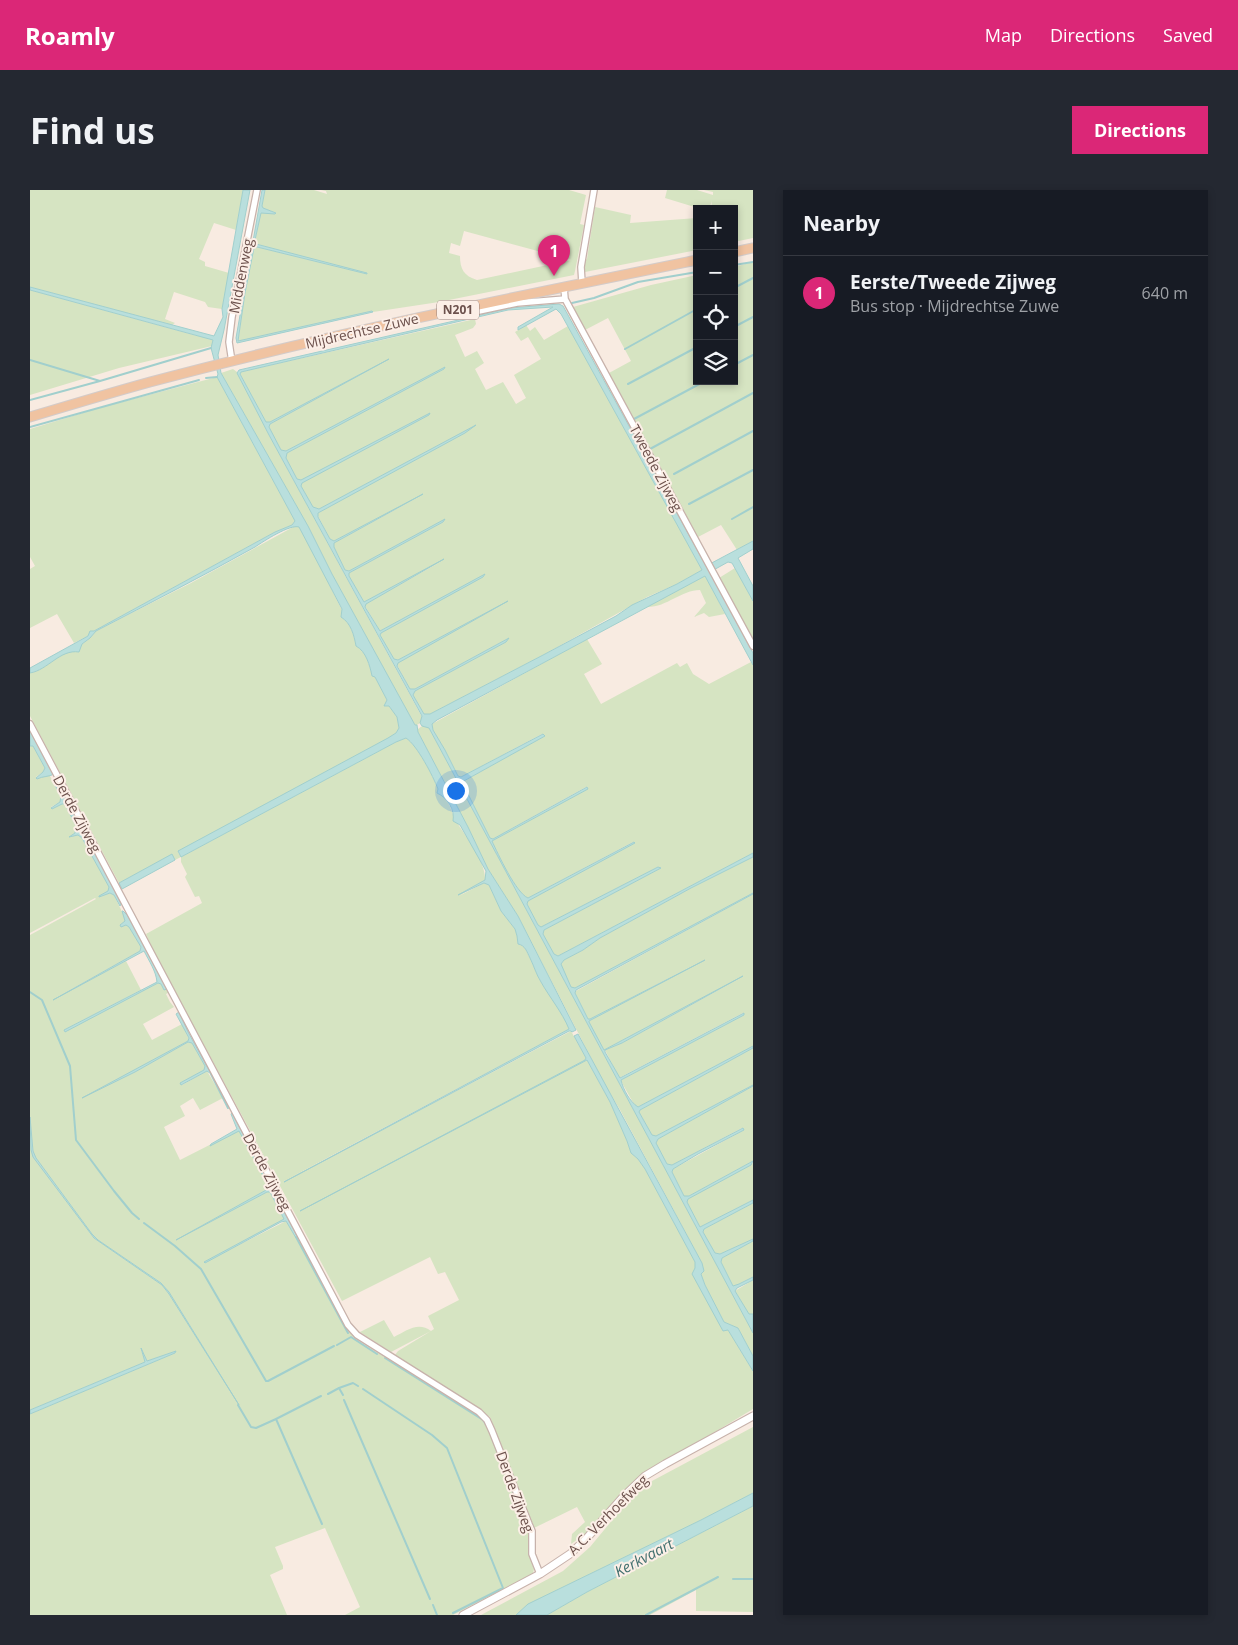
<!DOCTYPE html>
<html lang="en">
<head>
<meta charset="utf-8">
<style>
	body { margin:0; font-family:"Open Sans",sans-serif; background:#242831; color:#f1f3f6 }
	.controls { position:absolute; right:15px; top:15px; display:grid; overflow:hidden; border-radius:0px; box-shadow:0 2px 8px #0003 }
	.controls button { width:45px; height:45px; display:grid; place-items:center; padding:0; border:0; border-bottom:1px solid #363941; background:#171b24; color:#f1f3f6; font:25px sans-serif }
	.you { position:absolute; left:425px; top:600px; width:18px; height:18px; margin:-12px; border:4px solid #fff; border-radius:50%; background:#1a73e8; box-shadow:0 0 0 8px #1a73e833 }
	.badge { display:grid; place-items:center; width:32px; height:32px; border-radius:50%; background:#db2777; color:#fff; font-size:16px; font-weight:700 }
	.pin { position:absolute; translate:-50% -41px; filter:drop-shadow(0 1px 2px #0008) }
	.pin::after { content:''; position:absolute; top:26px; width:18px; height:15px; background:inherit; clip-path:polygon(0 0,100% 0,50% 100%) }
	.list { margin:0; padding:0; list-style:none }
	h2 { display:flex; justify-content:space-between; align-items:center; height:65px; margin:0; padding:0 20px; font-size:21px }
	h2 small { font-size:16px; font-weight:400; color:#9ea1a6 }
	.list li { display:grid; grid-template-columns:32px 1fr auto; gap:15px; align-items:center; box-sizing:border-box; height:75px; padding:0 20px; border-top:1px solid #363941 }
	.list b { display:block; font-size:19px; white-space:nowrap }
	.list p { margin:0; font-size:16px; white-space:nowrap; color:#9ea1a6 }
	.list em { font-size:16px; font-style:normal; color:#9ea1a6 }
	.icon { flex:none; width:28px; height:28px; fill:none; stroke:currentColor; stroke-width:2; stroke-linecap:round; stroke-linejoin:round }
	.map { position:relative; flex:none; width:723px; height:1425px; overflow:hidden; border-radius:0px }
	header { display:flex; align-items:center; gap:30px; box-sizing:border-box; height:70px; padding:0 25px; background:#db2777; color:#fff }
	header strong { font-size:24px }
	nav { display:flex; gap:28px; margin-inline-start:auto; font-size:18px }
	.intro { display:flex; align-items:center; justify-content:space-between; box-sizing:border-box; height:120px; padding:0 30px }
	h1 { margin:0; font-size:35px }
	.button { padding:12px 22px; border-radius:0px; background:#db2777; color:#fff; font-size:18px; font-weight:700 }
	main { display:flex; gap:30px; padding:0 30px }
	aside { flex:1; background:#171b24; border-radius:0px; box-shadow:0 2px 8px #0003 }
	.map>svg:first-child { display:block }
</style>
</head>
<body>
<header>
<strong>Roamly</strong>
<nav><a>Map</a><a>Directions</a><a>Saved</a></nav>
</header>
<div class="intro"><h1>Find us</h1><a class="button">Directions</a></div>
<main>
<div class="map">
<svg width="723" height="1425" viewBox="0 0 723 1425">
	<rect width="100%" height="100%" fill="#f8ebe1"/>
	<path fill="#d6e4c2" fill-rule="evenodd" d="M0 0H213L206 40 184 33 169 69 175 72V76L199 83 192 119 178 117 175 112 144 102 135 129 145 133 142 135 0 97Z
		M235 0H284L297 4 296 1 291 0H539L556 5 550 34 554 35 545 81 544 85 409 112 343 122 342 121 208 152 215 103 224 58 227 57 337 84 226 54 225 51 231 22 245 24 246 23 233 18 232 16ZM434 41 541 70 447 90C434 86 430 79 430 66L419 63 421 53 430 56Z
		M637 0H667L683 5V2L674 0H723V48L704 52V19H681L682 11 679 19H671L635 8Z
		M565 17 601 25 600 33 667 28V60L555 82 553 80 554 71 557 69Z
		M723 72V351L707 360 691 335 668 347 579 183 601 171 578 128 555 140 543 117 621 95 667 85V191H704V77Z
		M0 100 164 145 181 148 183 150 182 156 89 178 0 205Z
		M445 129 446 134 443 138 425 145 435 167 447 161 454 173 445 179 456 200 473 192 486 214 496 208 484 185 511 169 498 147 491 151 485 142 496 135 500 141 505 137 514 150 538 136 672 380 647 394 617 407 515 464 400 524H394L383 505 385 501 476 452 477 449 385 499H380L367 475 368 472 475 413 368 470 364 469 350 445 351 443 454 385 350 441 335 416V414L412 371 334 412 319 386V383L413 332 414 330 319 381 315 380 304 357V353L392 305 304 351 300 349 288 326V323L445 236 289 319 283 317 271 296V293L399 224 271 291 267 289 256 268 257 263 413 179 414 178 256 261 251 260 239 237 240 234 357 170 240 232H236L210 184 211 182Z
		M203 179 207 182 239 245 392 527 390 533 387 535H385L302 384 278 336 191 183Z
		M187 187 265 331 262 335 245 342 64 441H61L58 446 44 453 27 424 0 438V379L5 376 0 367V239L69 218Z
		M265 336H269L273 342 312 420 311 427C321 433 324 445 326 456 336 461 340 476 342 486L345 487 357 510 355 516H359L367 527 369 538 366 543 359 548 148 662 151 667 366 552 376 548C387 555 403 586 408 599L407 603C421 610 420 620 426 631 436 647 456 671 455 690L429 706 454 693 459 695 471 721 485 739 487 746 488 754C495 755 497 762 500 768 504 776 506 784 511 792 521 808 532 822 539 839L254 991 541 841 556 868 555 871 557 870 580 912 597 951 601 963 608 969 615 979 665 1072V1078L698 1140 723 1181V1219L607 1289 594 1301 561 1340 541 1354 542 1344 555 1332 547 1317 504 1338 460 1227 365 1165 368 1161 401 1141 361 1162 330 1142 354 1130 364 1147C376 1141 388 1131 401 1141L404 1139 398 1126 429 1110 415 1082 408 1084 400 1067 312 1111 168 844 135 787 116 744 172 713 169 706 165 707 155 687 157 684 151 672V667L145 670 142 665 89 693 0 526V483C10 481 16 475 24 470 39 460 55 456 66 441L161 393Z
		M705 378 723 411V451L689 388Z
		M675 385 695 424 679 427 674 423 664 427 676 413 670 400C651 400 636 418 616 417Z
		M557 449 572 474 554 484 571 514 647 473 650 477 657 473 663 484 679 494 721 472 723 475V663L528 766 524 764 513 744 514 740 631 678 628 677 511 737 508 735 497 714 498 711 604 653 603 652 498 708C486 703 468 664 462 651L558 598 556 597 463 649 460 648 432 592 514 546 512 544 431 587 428 586 415 560 403 540 402 534Z
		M392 536 399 538 723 1143V1166L708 1138 694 1132 675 1095 671 1084 674 1081 672 1073 589 918 576 897 488 726 458 679 438 637 388 542V539Z
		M0 556H3L15 578 13 582 6 587 7 589 15 585 20 586 31 607 30 612 21 617 22 619 32 614H35L46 636 45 643 39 647 48 645 52 648 79 697 78 701 69 707 80 703 84 705 95 728V731L90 735 91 737 96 735 99 737 111 757 110 761 24 809 96 771 111 800 34 840V842L128 793 131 794 134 800 136 799 126 778 146 815 138 803 136 804 140 812 144 817 113 834 122 850 152 834 159 849 158 851 72 898 105 882 158 852 162 853 175 876 174 880 151 894 152 895 177 881 193 908 170 920 163 908 150 916 155 926 134 937 150 970 209 940 239 997 238 1000 147 1049 237 1002H240L255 1029 175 1072 256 1031 266 1048H268L324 1148 450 1227 458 1239 497 1343 499 1342 500 1368 504 1379 503 1383 499 1386 423 1425H315L330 1417 295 1338 245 1357 253 1376V1379L240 1385 257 1425H0V1224L145 1163 146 1161 117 1171 111 1159 115 1172 0 1220V945L3 967 64 1048 132 1095 139 1104 209 1215 139 1102 131 1093 68 1050 62 1044 6 968 3 962 0 927V745L66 709 65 708 0 743Z
		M723 667V703L544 799 541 797 531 777V774L534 770 553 760 570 748 661 698Z
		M723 704V856L608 917 605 916 592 893 591 890 714 825 713 823 589 888 575 860 592 853 712 787 574 860 558 832 559 831 674 770 560 829H558L545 803 546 801Z
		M723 858V895L626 946 622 945 609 922 610 920Z
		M723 896V971L659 1006H654L642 982 643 979 714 940 712 938 642 975 637 974 626 953 628 949Z
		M723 973V1010L670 1037 657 1012V1009Z
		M723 1013V1049L690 1064 684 1063 673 1042 674 1039Z
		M723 1051V1087L709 1094 703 1096 691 1072 692 1068Z
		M723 1090V1124H719L705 1101Z
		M723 1237V1303L671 1330 499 1414 486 1425H451L533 1381 560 1357 598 1311 622 1291Z
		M723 1316V1422L666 1421V1400L620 1425H517L557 1402Z"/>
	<path fill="#b9dfdd" stroke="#a1cfcd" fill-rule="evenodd" d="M213 0H220L194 140 188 165 191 183 278 336 302 384 385 535H387L388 542 438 637 458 679 488 726 546 840 542 842 541 841H539L254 992 539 839C532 822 520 808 511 792 506 784 504 776 500 768 497 762 495 755 488 754L487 746 485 739 471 721 459 695 454 693 428 705 455 690 456 681 430 635 423 631C425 620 418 608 407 603L408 599C403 586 387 555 376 548L366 552 151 667 148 661 358 548 366 543 369 538 367 527 359 516H354L357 510 345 487 342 486C340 476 336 461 326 456 324 445 321 433 311 427L312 419 269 337C260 334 234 351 225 357 173 386 120 413 66 441L60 448 52 454 49 462C30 459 18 480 0 483V478L58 446 60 441H64L245 342 262 335 265 331 187 187 188 184 181 158 183 150 0 100V97L184 146 193 127 192 119Z
		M232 0H235L232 16 233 18 246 23 245 24 231 23 225 50 226 54 337 83V84L227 57 224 58 215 103 208 151 342 121 343 122 207 153 206 148Z
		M529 114 533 116 676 376 723 351V359L708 368 723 396V411L702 373 698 372 680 382 723 463V475L675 386 407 530 402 534 403 540 415 560 428 586 431 587 513 544 515 546 432 592 460 648 463 649 557 597 558 599 462 651C468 664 486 703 498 708L604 652 605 653 498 711 497 714 508 735 511 737 628 677 631 678 514 740 513 744 524 764 528 766 723 663V667L661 698 570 748 553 760 534 770 531 774 541 797 545 798 723 703V704L546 800 545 803 558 829H560L675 770 559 831V832L574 860 713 786 592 853 575 860V862L590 888 714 823V825L591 890C593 899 600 912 608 917L723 856V858L610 920 609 922 622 945 626 946 723 895V896L628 949 626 953 637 974 642 975 713 938 714 940 668 964 643 979 642 982 654 1006H659L723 971 721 975 658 1009 657 1012 670 1037 723 1010V1013L674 1039 673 1042 685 1063 690 1064 723 1049V1051L692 1068 691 1072 703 1096 709 1094 723 1087V1090L707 1098 705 1101 719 1124H723V1143L399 538 392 536 390 533 392 526 239 245 207 183 209 180 481 118ZM523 117 488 137V140L526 119 531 124 672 380 647 394 602 415 586 426 515 464 400 524H394L383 505 385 501 476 452 479 448 385 499H380L367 476 368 473 478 411 368 470 364 469 350 445 351 443 453 387 455 384 350 441 335 417 336 414 414 369 334 412 319 386V383L413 332 415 329 319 381 315 380 304 357V353L393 304 304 351 300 349 288 327V323L435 243 446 235 289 319 283 317 271 296 272 293 399 225 400 223 271 290 267 289 256 268 257 263 414 179 415 177 256 261 251 260 239 237 240 234 359 169 240 232H236L210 184 211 182 478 120Z
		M0 541 24 584C19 587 13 586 7 589L6 588 13 582 15 578 3 556H0Z
		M22 590H26L67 665 91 714 90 716 84 705 80 703 69 707V706L78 701 79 697 52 648 48 645 39 647 45 643 46 636 35 614H32L22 619 21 618 30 612 31 606Z
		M142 664 145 670 92 699 89 693Z
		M92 721H93L98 726 137 799 134 800 131 794 128 793 35 842 34 840 127 792C126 781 119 771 114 761L23 810 110 761 111 757 99 737 96 735 91 737 90 735 95 731Z
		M149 822 158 842 181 884 177 881 151 895 150 893 174 880 175 876 162 853 158 852 105 882 52 908 158 851 159 848 146 824Z
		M548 844 672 1073 674 1081 671 1084 675 1095 694 1132 708 1138 723 1166V1181L698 1140 693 1141 662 1084 665 1078V1072L615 979 608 969 601 963 597 951 580 912 557 870 270 1021 555 870 556 868 544 846Z
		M202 923 268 1048H266L256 1031 251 1032 175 1073 174 1072 254 1029 240 1002H237L146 1050 238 999 239 997 209 941 180 956 181 954 207 939 201 924Z
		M0 927 3 961 6 968 62 1044 68 1050 131 1093 139 1102 209 1215 139 1104 132 1095 64 1048 3 967 1 960Z
		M111 1158 117 1171 146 1161 145 1163 0 1224V1220L115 1172Z
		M723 1303V1316L557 1402 517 1425H486L498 1414 671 1330Z"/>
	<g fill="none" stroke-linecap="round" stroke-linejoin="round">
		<path stroke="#a1cfcd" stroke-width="2" d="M704 75 723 72
			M704 98 723 88
			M542 113 564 108 608 92 667 82
			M704 137 723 127
			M595 159 667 119
			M0 170 70 191 0 210
			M704 175 723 165
			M176 188 187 187
			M70 191 181 158
			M598 194 667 157
			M604 229 675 191
			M0 237 169 190
			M620 259 723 203
			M644 284 723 241
			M659 314 723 280
			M702 329 723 317
			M0 802 12 810 40 876 46 950 84 1001 102 1023 109 1029
			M181 884 198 918
			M114 1033 145 1056 171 1079 236 1191H238L304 1156
			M266 1047 318 1143
			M307 1155 321 1147 347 1164
			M355 1168 453 1230 457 1236
			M333 1199 402 1245 417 1258 473 1398 423 1423
			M298 1204 309 1198
			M313 1205 309 1198 323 1193 328 1196
			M291 1206 246 1229 292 1334
			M314 1210 400 1409
			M208 1215 221 1237 226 1238 246 1229
			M459 1240 495 1334
			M497 1338 498 1341
			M703 1389H723
			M403 1415 407 1425
			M616 1425 688 1387"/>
		<defs>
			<path id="minor" d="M552 93 551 77 564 0
				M534 97 535 109 723 456
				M449 121 487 113 535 109
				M202 172 199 152 202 127 227 0
				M0 534 318 1135 327 1145 449 1222 457 1230 462 1241 499 1334 502 1341V1364L510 1384"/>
			<path id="tertiary" d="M433 1425 510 1384 540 1364 556 1349 593 1307 615 1286 635 1274 723 1226"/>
			<path id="primary" d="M704 62 723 58
				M0 227C40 215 80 203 120 192 300 144 484 107 667 70"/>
		</defs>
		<use href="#minor" stroke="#c7b2ab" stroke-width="8"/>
		<use href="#tertiary" stroke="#c7b2ab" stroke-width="9"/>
		<use href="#primary" stroke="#d3cbc9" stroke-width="11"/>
		<use href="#minor" stroke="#fff" stroke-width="5.5"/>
		<use href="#tertiary" stroke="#fff" stroke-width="7"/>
		<use href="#primary" stroke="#f0c3a1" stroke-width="9"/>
	</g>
	<g text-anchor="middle" stroke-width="4" stroke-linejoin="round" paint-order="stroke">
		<rect fill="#fcefe7" stroke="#97807a" stroke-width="1" x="407" y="110.5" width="42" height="19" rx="4"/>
		<g font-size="12" font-weight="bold" fill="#6c514c">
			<text x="428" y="124">N201</text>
		</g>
		<g font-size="14" fill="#6c514c" stroke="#fcefe7">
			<text transform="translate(211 86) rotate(-79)" y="5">Middenweg</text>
			<text transform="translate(332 141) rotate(-13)" y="5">Mijdrechtse Zuwe</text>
			<text transform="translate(626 278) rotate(62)" y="5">Tweede Zijweg</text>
			<text transform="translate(47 624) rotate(62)" y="5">Derde Zijweg</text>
			<text transform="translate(237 982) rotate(62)" y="5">Derde Zijweg</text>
			<text transform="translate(485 1302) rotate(70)" y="5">Derde Zijweg</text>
			<text transform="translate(578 1325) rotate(-45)" y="5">A.C. Verhoefweg</text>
		</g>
		<g font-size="15" font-style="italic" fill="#42706f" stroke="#fcefe7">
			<text transform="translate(614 1368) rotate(-28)" y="5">Kerkvaart</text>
		</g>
	</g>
</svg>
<div class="controls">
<button>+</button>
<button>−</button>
<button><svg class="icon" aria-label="locate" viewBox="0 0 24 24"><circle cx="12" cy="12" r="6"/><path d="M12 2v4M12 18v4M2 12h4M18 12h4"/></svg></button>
<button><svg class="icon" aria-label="layers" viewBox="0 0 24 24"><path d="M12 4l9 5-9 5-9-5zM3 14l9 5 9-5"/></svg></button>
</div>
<div class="you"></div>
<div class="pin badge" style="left:524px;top:86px">1</div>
</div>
<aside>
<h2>Nearby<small></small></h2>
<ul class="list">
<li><span class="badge">1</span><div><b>Eerste/Tweede Zijweg</b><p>Bus stop · Mijdrechtse Zuwe</p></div><em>640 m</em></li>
</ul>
</aside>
</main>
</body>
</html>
